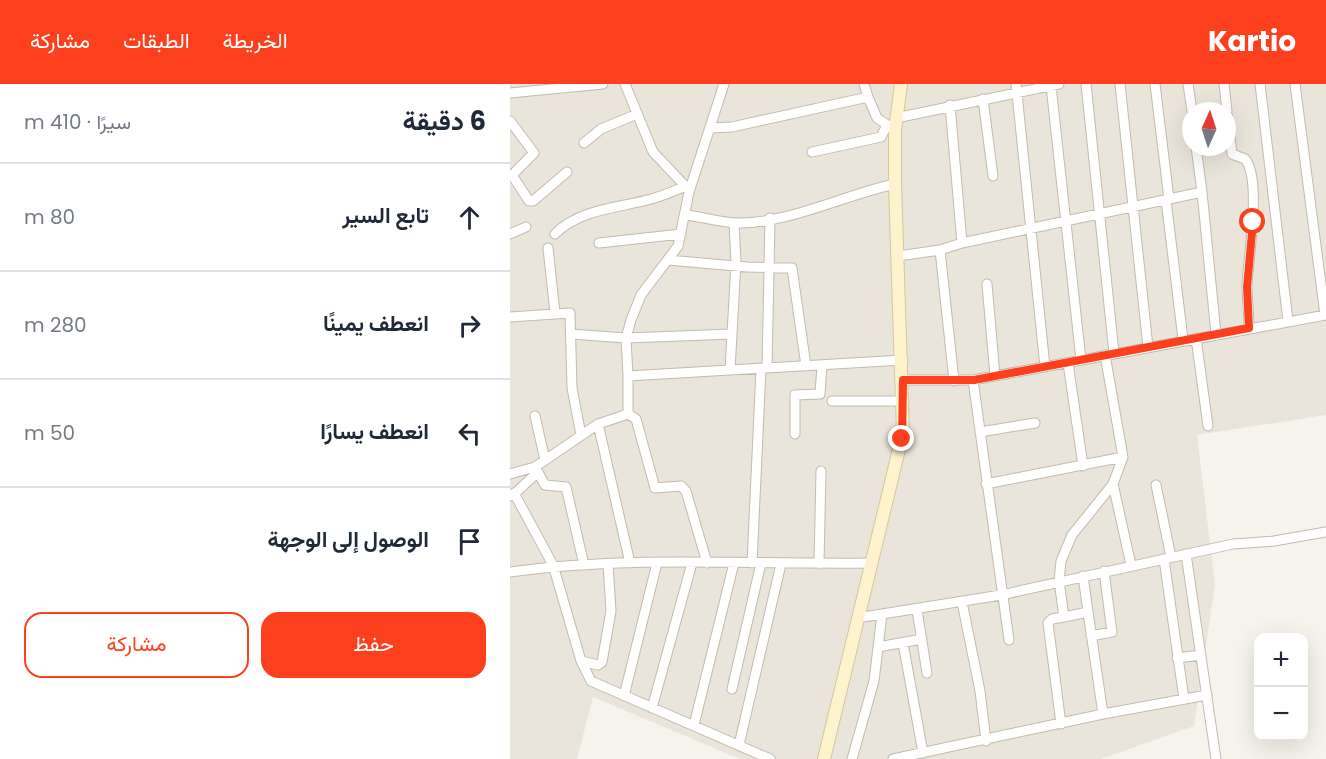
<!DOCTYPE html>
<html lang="ar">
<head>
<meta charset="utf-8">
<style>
	body { margin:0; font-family:Poppins,Vazirmatn,sans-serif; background:#f2f2f3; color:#1f2937; direction:rtl }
	.controls { position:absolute; right:18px; bottom:18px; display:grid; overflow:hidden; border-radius:12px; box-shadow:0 6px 24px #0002 }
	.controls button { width:54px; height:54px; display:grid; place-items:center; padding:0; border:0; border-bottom:2px solid #e0e1e3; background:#fff; color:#1f2937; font:30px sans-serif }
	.compass { position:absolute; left:672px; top:18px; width:54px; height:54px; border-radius:50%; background:#fff; box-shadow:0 6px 24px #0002; rotate:3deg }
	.stop { position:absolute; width:18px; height:18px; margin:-14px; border:4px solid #fc3f1d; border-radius:50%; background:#fff }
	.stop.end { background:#fc3f1d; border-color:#fff; box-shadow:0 2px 6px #0008 }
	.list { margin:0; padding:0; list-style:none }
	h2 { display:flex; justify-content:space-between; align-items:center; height:78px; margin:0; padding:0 24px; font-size:26px }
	h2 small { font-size:20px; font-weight:400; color:#747a83 }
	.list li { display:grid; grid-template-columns:39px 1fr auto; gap:18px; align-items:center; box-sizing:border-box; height:108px; padding:0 24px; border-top:2px solid #e0e1e3 }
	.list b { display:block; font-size:22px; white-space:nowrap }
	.list em { font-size:20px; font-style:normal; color:#747a83 }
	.actions { display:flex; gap:12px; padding:18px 24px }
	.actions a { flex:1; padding:14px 0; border:2px solid #fc3f1d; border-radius:18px; text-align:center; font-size:21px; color:#fc3f1d }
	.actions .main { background:#fc3f1d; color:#fff }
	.icon { flex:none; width:33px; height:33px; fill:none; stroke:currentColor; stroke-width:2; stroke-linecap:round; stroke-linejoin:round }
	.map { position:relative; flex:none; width:816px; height:675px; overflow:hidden; direction:ltr }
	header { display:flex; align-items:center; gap:36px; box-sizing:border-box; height:84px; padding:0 30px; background:#fc3f1d; color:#fff }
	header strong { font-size:28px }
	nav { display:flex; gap:33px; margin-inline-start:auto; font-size:21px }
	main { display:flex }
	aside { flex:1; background:#fff }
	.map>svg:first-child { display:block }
</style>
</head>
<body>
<header>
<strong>Kartio</strong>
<nav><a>الخريطة</a><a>الطبقات</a><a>مشاركة</a></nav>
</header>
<main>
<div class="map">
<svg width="816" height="675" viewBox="0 0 816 675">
	<rect width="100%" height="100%" fill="#f6f3ec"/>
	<path fill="#eae5da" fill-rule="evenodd" d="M0 0H816V331L687 351 705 501 684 642 591 675H230L83 613 67 675H0ZM681 27H717V63H681Z"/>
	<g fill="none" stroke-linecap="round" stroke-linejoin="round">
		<defs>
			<path id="minor" d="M115 0 143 68 178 105
				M354 0 358 13
				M506 0 535 283
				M576 0 604 269
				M610 0 638 263
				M645 0 659 115
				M678 0 682 27
				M714 0 717 27
				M750 0 778 237
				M785 0 815 231
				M541 2 571 276
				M0 9 93 0
				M473 15 483 92
				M440 21 452 159 692 108 686 63
				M717 30 722 70 735 75C752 94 738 176 737 201 737 216 739 230 739 244
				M386 34 549 0
				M0 37 24 69 2 91 19 117H23L57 88
				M200 44 222 43 358 13 367 34 385 46
				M74 59 91 45 127 30
				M302 68 371 53 376 43
				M692 108 706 250
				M656 116 673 255
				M176 131C192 133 210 138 226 139 274 141 337 110 385 100
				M0 150 16 143
				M45 150C69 125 109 124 141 115 153 112 164 107 176 102
				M89 159 171 150
				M38 164 45 229
				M430 166 444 297
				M388 172 430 166 452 159
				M158 176 237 183 282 184 296 282
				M477 200 485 292
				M0 233 60 229 62 304 71 351
				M61 250 116 254 222 250
				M686 254 698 342
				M595 271 613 373
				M558 279 573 382
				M257 284 260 134
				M220 286 226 178 224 139
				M118 292 116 254 121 236 131 211 168 162 179 108 214 0
				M393 296H463L816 231
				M463 296 499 556
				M322 317H394
				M118 330 126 335 145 404 171 402 176 407 197 479
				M25 332 35 376
				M88 340 120 479
				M470 348 525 339
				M285 350V311L310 310 312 281
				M25 383 35 401 56 403 74 481
				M0 390 25 383 88 340 118 330V292L393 276
				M476 400 613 373 603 400 562 451 551 477 549 497 554 533 578 528 593 630 697 611
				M603 400 621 481
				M646 401 661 473
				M4 409 43 481 71 577 81 597 260 675
				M2 412 28 388
				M676 470 706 675
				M654 475 674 615
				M242 479 251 285
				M309 480 311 387
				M0 488C120 471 242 481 363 479
				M573 492 578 528
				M452 518 470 607 476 657
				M407 526 417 589
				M347 534 491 511 723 460 764 457 816 448
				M581 552 602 548 594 487
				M393 559 413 669
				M368 563 412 555
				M667 574 691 571
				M71 577 88 581 92 578 101 527 98 480
				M222 605 251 479
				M114 612 147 479
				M142 624 182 479
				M551 640 538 539 542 535 554 533
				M184 641 224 479
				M229 661 271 480
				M342 675 364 597 372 530
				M383 675 593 630"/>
			<path id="secondary" d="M314 675 393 349 385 100V46L391 0"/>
		</defs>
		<use href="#minor" stroke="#c2bbae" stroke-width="11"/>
		<use href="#secondary" stroke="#d6c79b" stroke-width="14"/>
		<use href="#minor" stroke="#fff" stroke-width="9"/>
		<use href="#secondary" stroke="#fff3cd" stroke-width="12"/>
	</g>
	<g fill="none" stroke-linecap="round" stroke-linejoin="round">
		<path stroke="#fc3f1d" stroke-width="8" d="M392 355 393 296H464L739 244 737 203 743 138"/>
	</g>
</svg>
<div class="controls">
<button>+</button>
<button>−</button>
</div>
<svg class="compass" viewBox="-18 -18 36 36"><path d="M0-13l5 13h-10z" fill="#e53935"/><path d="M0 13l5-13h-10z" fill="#747a83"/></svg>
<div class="stop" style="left:743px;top:138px"></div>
<div class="stop end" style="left:392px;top:355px"></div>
</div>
<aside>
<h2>6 دقيقة<small>سيرًا · 410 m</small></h2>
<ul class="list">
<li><svg class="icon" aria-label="ahead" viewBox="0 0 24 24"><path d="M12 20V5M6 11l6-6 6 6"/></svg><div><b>تابع السير</b></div><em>80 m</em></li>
<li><svg class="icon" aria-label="right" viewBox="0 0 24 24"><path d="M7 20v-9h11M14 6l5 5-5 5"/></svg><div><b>انعطف يمينًا</b></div><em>280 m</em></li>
<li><svg class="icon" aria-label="left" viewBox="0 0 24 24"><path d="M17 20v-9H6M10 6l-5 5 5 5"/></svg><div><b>انعطف يسارًا</b></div><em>50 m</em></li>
<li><svg class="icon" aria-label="arrive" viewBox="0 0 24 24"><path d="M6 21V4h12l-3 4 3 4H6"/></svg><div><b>الوصول إلى الوجهة</b></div></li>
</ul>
<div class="actions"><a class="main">حفظ</a><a>مشاركة</a></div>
</aside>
</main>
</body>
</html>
